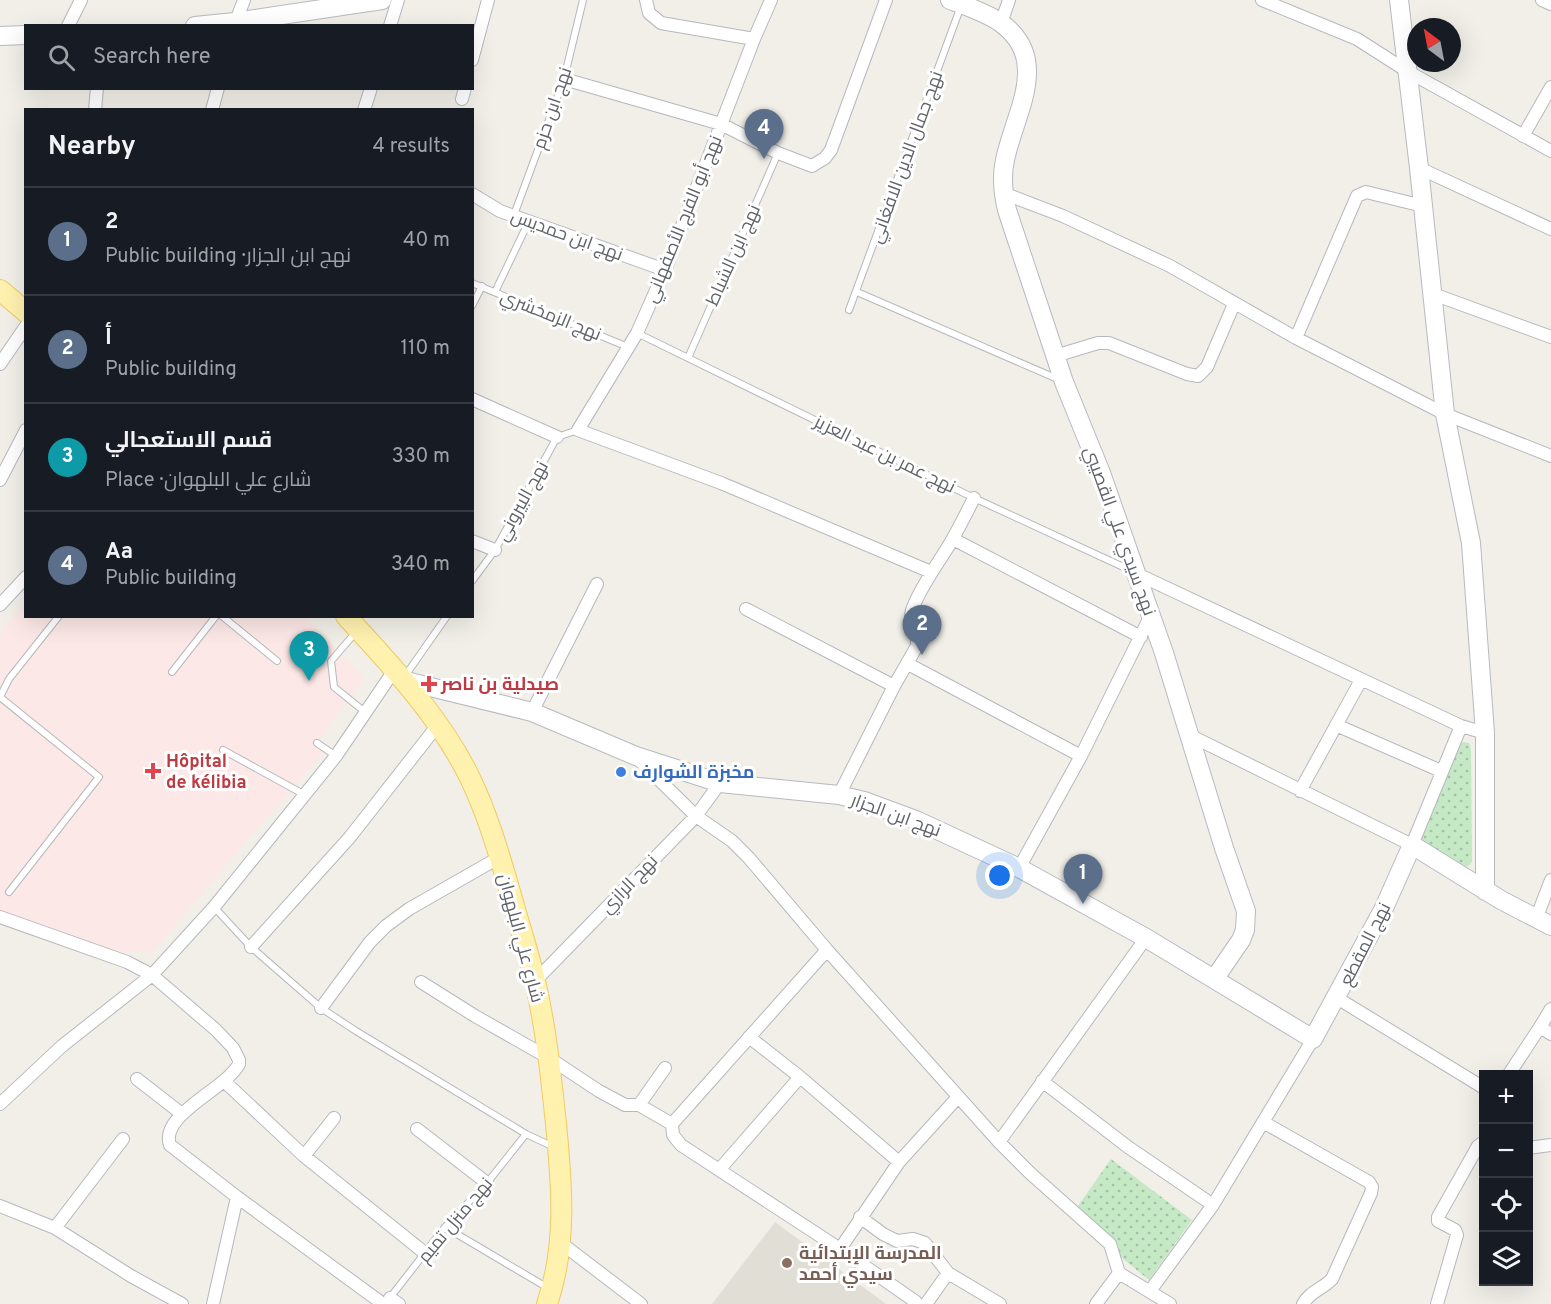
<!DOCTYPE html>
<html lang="en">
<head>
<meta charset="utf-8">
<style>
	body { margin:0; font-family:Overpass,Cairo,sans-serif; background:#20242c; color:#f1f3f6 }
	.controls { position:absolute; right:18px; bottom:18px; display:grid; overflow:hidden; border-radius:0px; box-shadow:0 6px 24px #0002 }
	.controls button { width:54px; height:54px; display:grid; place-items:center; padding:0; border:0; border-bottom:2px solid #363941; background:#171b24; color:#f1f3f6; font:30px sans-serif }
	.compass { position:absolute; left:1407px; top:18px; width:54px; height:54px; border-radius:50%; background:#171b24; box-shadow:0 6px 24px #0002; rotate:328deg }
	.you { position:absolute; left:1000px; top:876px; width:21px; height:21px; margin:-15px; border:4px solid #fff; border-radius:50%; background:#1a73e8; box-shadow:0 0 0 9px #1a73e833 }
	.badge { display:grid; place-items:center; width:39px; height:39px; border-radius:50%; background:#ea4335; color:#fff; font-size:20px; font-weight:700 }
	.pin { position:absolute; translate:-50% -50px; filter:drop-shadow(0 2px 3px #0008) }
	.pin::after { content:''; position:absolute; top:32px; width:21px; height:18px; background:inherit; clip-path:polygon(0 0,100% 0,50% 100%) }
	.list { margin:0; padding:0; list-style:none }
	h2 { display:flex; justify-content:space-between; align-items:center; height:78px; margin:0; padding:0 24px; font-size:26px }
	h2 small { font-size:20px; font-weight:400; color:#9ea1a6 }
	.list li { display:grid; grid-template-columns:39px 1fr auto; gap:18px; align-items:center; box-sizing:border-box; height:108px; padding:0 24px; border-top:2px solid #363941 }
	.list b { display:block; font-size:22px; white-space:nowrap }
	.list p { margin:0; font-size:20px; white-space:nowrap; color:#9ea1a6 }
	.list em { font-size:20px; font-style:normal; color:#9ea1a6 }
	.icon { flex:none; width:33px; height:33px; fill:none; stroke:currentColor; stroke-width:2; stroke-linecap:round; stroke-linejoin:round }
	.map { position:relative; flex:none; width:1551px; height:1304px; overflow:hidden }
	.search { position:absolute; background:#171b24; box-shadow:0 6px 24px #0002; left:24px; top:24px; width:450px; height:66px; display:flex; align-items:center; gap:15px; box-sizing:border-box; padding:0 21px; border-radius:0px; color:#9ea1a6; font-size:22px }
	.panel { position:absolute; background:#171b24; box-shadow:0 6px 24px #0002; left:24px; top:108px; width:450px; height:510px; border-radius:0px }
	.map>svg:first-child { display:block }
</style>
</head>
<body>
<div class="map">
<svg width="1551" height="1304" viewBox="0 0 1551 1304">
	<defs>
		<pattern id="green-dots" width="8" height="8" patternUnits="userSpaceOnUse" patternTransform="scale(1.5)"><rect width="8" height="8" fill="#c5e8c5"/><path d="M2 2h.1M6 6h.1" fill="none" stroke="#a3c0a4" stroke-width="1.8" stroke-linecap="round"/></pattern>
	</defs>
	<rect width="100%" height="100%" fill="#f1efe8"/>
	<path fill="#e1ded6" d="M775 1222 886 1304H712Z"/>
	<path fill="#fce8e6" d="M25 603 26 616 306 617 364 678 315 746 322 753 152 952 108 951 24 934 0 924V632Z"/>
	<path fill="url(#green-dots)" d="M1464 742 1469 743 1471 749 1472 861 1470 865 1464 867 1417 841 1455 745Z
		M1111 1159 1192 1220 1149 1280 1071 1216Z"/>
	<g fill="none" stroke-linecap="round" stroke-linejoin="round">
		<defs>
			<path id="lane" d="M514 215 564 79 583 0
				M472 283 628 347
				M495 292 529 221
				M857 292 1060 380
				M472 306 482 286
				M849 310 961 6
				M637 333 974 498 1132 571
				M688 358 778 153
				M472 581 495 550 557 437 578 430
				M222 616 277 661
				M356 632 331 661 334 687 365 712
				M172 672 216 616
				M405 676 447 616
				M317 743 336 756
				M223 750 305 795
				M9 892 99 777 0 697 9 679 59 616
				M214 907 251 947 321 1008 356 1031 526 1134 556 1148
				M445 1227 548 1288
				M389 1299 445 1227 487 1183 526 1134"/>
			<path id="street" d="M646 0 649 13 661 23 754 39
				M771 0 754 39 665 270 637 333 578 430 721 483 931 572
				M1262 0 1357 39 1407 71 1551 151
				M1542 0 1551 4
				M1001 23 1009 0
				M68 26 81 0
				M234 26 244 0
				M390 26 398 0
				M472 60 488 0
				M564 79 721 124 778 153 812 166 825 158 831 150 886 0
				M462 99 465 88
				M95 110 97 88
				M212 110 218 88
				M364 110 371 88
				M1523 136 1551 87
				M1419 168 1551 229
				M1003 193 1063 216 1170 266 1296 338 1445 414 1551 456
				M472 194 500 211 665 270
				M1433 294 1551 337
				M1296 338 1357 196 1366 192 1423 206
				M1055 356 1098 343H1109L1187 374 1198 376 1207 367 1234 304
				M0 364 26 326
				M472 399 557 437
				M0 480 26 430
				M953 539 1141 637
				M472 541 495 550
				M1135 573 1461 726 1485 733
				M0 605 26 577
				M746 609 894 686
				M908 664 1081 756
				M532 712 597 584
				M1336 725 1441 771
				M1189 735 1412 845 1461 726
				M639 760 696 816 732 841 749 858 827 950 999 1142 1030 1173 1110 1244 1119 1273 1170 1304
				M1300 791 1361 680
				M839 795 894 686 917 646C919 634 908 623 912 610 921 585 939 563 952 540 960 526 967 512 974 498
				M1019 868 1081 756 1150 617
				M0 917 127 962 152 975 216 1030 233 1048 239 1060V1064C226 1089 159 1115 170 1145L237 1197 383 1304
				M1536 919 1551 880
				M251 947 350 837 437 726
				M827 950 672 1124 673 1135 681 1145 840 1249 916 1302V1304
				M535 981 696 816 720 783
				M421 982 475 1016 549 1058 599 1091 625 1105H639L665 1068
				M1337 998 1484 1088
				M321 1008 370 942 386 926 409 909 500 857
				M1551 1009 1540 1027 1551 1034
				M749 1037 800 1077 899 1162
				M1509 1074 1540 1027
				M137 1079 182 1114
				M1042 1081 1128 1147 1213 1205
				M225 1082 304 1156 426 1254
				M0 1104 62 1046 152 975 214 907 336 756 395 669
				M639 1105 672 1124
				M1263 1122 1369 1182 1372 1187 1371 1193 1332 1279C1323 1289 1310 1291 1303 1304
				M417 1129 487 1183
				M999 1142 1146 938
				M1528 1148 1551 1145
				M304 1156 334 1118
				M719 1170 800 1077
				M0 1206 55 1228 131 1276 182 1304
				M860 1217 883 1234 897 1241 913 1239 925 1243 948 1273 1000 1304
				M55 1228 123 1139
				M561 1243 641 1304
				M840 1249 899 1162 958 1097
				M1150 1291 1213 1205 1313 1039
				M390 1298 399 1304
				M213 1304 237 1197
				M926 1304 948 1273
				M1096 1304 1119 1273
				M1437 1304 1457 1235 1455 1230 1438 1221V1217L1478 1146 1484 1142"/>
			<path id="secondary" d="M950 0C966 6 987 13 1001 23 1052 60 1014 114 1005 160 1001 177 1003 193 1007 210L1064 382 1101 473 1164 653 1224 848 1246 911 1245 930 1241 940 1215 978
				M1399 0 1419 168 1445 414 1471 543 1485 733V891
				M195 26 235 22 382 0
				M0 36 26 35
				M406 681 532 712 636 756 720 783 839 795 864 801 918 821 1019 868 1146 938 1313 1039 1384 908 1412 845 1501 900 1551 926"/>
			<path id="primary" d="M0 290 26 312
				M346 616C391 665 441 718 470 778 489 817 501 861 513 902 520 928 529 954 535 981 546 1028 551 1076 556 1124 562 1185 567 1246 547 1304"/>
		</defs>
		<use href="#lane" stroke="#b5b8bc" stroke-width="8"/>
		<use href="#street" stroke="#b5b8bc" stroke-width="14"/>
		<use href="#secondary" stroke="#b6babf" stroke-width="20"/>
		<use href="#primary" stroke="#f2c960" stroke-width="22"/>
		<use href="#lane" stroke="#fff" stroke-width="6"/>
		<use href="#street" stroke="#fff" stroke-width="12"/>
		<use href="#secondary" stroke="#fff" stroke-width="18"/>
		<use href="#primary" stroke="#fff2af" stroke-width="20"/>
	</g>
	<g fill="#e0444e" stroke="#fff" stroke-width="2">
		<path d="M426 675h6v6h6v6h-6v6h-6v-6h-6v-6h6z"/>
		<path d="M150 762h6v6h6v6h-6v6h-6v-6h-6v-6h6z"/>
	</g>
	<circle fill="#3f7fe0" stroke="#fff" stroke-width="2" cx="621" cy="772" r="6"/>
	<circle fill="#8d6e63" stroke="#fff" stroke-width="2" cx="787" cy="1263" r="6"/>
	<g text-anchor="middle" stroke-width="6" stroke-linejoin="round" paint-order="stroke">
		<g font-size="18" fill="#5f6368" stroke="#fff">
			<text transform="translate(552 108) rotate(-71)" y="6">نهج ابن حزم</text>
			<text transform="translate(906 157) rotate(-70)" y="6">نهج جمال الدين الافغاني</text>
			<text transform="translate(683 219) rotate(-68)" y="6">نهج أبو الفرج الأصفهاني</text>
			<text transform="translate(567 235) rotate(20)" y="6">نهج ابن حمديس</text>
			<text transform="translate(733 255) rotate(-66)" y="6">نهج ابن الشباط</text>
			<text transform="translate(551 315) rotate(22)" y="6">نهج الزمخشري</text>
			<text transform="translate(885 454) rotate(26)" y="6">نهج عمر بن عبد العزيز</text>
			<text transform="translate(522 501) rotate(-61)" y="6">نهج البيروني</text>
			<text transform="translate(1120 531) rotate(70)" y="6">نهج سيدي علي القصيبي</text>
			<text transform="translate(896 815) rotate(20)" y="6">نهج ابن الجزار</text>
			<text transform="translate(629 884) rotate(-46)" y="6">نهج الرازي</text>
			<text transform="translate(521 938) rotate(75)" y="6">شارع علي البلهوان</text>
			<text transform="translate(1365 944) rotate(-63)" y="6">نهج المقطع</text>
			<text transform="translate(455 1220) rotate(-50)" y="6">نهج منزل تميم</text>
		</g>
		<g font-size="18" font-weight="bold" fill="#be3a42" stroke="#fff" text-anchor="start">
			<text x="441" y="690">صيدلية بن ناصر</text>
			<text x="166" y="767">Hôpital<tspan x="166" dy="21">de kélibia</tspan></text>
		</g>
		<g font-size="18" font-weight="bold" fill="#366cbe" stroke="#fff" text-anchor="start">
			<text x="633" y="778">مخبزة الشوارف</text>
		</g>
		<g font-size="18" font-weight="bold" fill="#785e54" stroke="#fff" text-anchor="start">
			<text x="799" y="1259">المدرسة الإبتدائية<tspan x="799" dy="21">سيدي أحمد</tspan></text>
		</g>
	</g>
</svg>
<div class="controls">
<button>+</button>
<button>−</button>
<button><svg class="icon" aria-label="locate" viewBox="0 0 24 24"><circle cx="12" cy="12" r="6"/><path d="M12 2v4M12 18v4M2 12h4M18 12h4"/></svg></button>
<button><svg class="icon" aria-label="layers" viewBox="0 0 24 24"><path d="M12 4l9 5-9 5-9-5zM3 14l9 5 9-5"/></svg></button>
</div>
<svg class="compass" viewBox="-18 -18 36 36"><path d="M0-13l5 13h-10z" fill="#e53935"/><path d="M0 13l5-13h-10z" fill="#9ea1a6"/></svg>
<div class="you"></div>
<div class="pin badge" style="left:1083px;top:904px;background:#5c6f8a">1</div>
<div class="pin badge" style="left:922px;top:655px;background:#5c6f8a">2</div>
<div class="pin badge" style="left:309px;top:681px;background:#0f9aa8">3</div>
<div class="pin badge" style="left:764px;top:159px;background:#5c6f8a">4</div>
<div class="search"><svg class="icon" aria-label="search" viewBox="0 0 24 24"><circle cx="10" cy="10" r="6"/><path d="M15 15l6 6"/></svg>Search here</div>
<section class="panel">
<h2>Nearby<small>4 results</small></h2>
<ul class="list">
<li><span class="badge" style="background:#5c6f8a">1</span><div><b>2</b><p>Public building · نهج ابن الجزار</p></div><em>40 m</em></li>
<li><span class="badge" style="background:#5c6f8a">2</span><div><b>أ</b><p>Public building</p></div><em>110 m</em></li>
<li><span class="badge" style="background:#0f9aa8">3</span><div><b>قسم الاستعجالي</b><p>Place · شارع علي البلهوان</p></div><em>330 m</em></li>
<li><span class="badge" style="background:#5c6f8a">4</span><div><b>Aa</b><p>Public building</p></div><em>340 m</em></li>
</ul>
</section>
</div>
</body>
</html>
